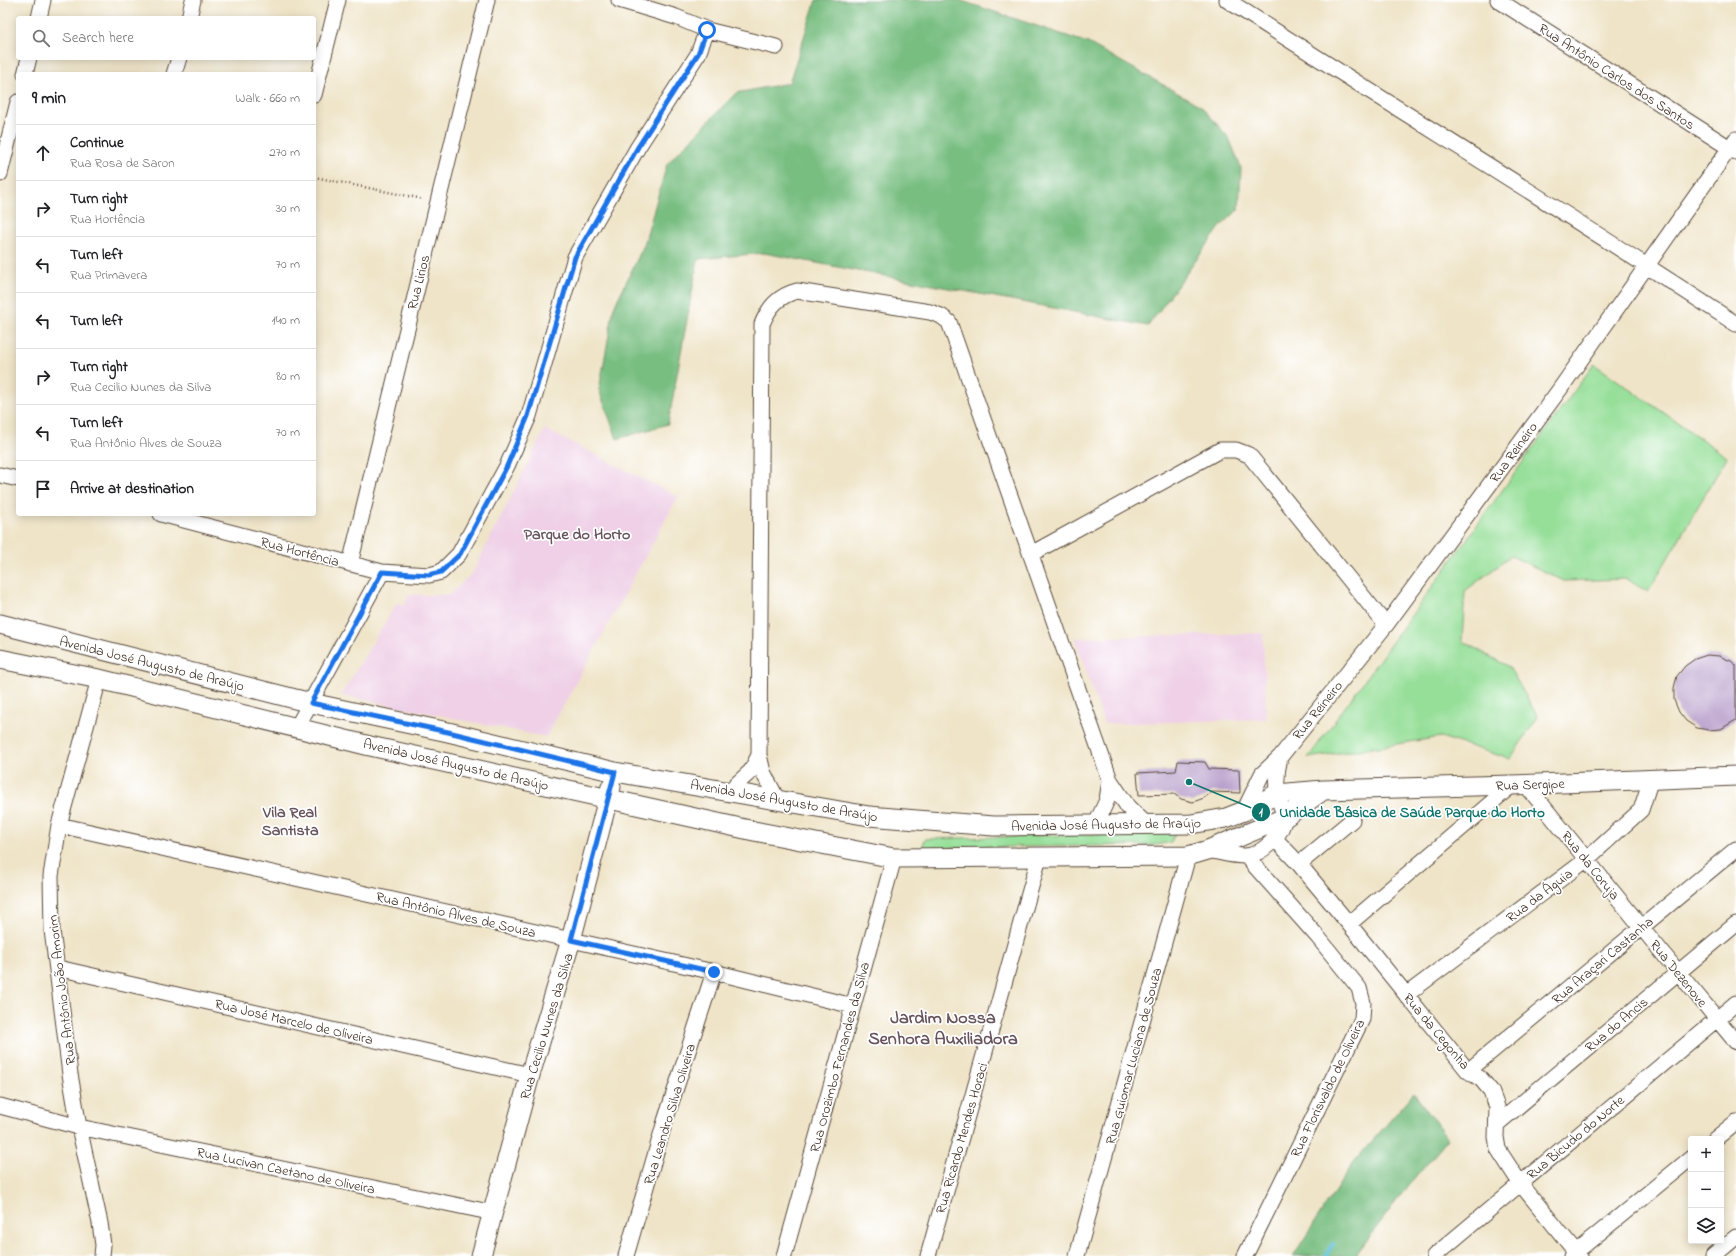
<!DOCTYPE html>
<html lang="en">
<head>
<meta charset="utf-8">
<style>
	body { margin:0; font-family:"Indie Flower",sans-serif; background:#f2f2f2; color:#202124 }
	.controls { position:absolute; right:12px; bottom:12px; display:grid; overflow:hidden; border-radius:4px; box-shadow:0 2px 10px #0003 }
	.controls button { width:36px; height:36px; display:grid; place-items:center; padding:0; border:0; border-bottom:1px solid #e0e0e0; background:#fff; color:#202124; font:20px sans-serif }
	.stop { position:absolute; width:12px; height:12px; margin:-9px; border:3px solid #1a73e8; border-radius:50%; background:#fff }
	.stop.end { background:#1a73e8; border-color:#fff; box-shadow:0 1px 4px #0008 }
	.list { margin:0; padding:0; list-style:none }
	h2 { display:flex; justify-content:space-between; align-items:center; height:52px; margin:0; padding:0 16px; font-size:17px }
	h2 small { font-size:13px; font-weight:400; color:#757577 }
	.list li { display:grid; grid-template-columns:26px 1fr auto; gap:12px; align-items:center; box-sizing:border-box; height:56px; padding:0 16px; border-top:1px solid #e0e0e0 }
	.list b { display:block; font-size:15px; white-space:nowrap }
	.list p { margin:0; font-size:13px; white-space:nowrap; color:#757577 }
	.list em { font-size:13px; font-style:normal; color:#757577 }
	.icon { flex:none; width:22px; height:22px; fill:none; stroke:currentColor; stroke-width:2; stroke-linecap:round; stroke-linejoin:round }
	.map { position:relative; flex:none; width:1736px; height:1256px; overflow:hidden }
	.search { position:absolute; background:#fff; box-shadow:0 2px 10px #0003; left:16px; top:16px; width:300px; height:44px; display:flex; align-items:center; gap:10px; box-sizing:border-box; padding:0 14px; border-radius:4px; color:#757577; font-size:15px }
	.panel { position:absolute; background:#fff; box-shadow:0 2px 10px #0003; left:16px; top:72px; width:300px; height:444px; border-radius:4px }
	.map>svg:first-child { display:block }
</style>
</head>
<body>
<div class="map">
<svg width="1736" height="1256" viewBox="0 0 1736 1256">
	<rect width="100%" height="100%" fill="#fff"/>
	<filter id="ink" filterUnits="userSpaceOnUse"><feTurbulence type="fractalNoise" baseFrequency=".025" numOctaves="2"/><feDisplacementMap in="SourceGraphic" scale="8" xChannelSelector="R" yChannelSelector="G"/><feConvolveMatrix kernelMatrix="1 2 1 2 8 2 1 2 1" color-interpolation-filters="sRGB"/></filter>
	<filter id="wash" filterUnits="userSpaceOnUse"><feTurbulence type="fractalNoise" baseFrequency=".012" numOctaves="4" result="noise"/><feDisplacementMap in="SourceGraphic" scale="16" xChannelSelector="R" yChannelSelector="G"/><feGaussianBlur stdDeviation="0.9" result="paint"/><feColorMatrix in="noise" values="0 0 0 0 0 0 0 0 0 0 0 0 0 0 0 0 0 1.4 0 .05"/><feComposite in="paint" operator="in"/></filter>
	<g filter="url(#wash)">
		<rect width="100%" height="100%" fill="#efe4c8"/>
		<path fill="#efd0e7" d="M545 429 678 497 546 737 341 695 397 603 404 605 409 595H450L473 572Z
			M1263 633 1266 719 1104 724 1075 638Z"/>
		<path fill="#96df99" stroke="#68845c" d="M1594 364 1727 457 1648 592 1626 579 1564 581 1511 556 1465 591 1462 641 1509 667 1538 717 1510 759 1441 737 1308 758Z
			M1176 832 1171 842 1156 845 922 848 925 839Z"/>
		<path fill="#78be81" stroke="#5a7450" d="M816 0H959L1088 43 1201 106 1229 138 1241 168 1239 209 1221 226 1148 326 764 253 698 259 668 424 617 439 599 390 614 307 644 245 667 164 736 93 789 83Z
			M1414 1093 1448 1139 1404 1191 1355 1256H1293L1354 1162Z"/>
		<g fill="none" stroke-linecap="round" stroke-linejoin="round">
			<path stroke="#57bed4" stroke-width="4.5" d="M1325 1256 1333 1244"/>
		</g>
		<g id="blocks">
			<path fill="#b89fcb" d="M1707 655 1719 656 1731 661 1736 665V720L1721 729 1709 730 1697 728 1686 721 1679 712 1674 700V688L1677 676 1685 666 1695 659Z
				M1178 761 1205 762 1209 769 1239 770 1240 793 1212 792 1204 798 1193 802 1181 799 1174 794 1139 795 1137 773 1176 771Z"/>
		</g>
	</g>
	<g filter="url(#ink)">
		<use href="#blocks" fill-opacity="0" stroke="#564638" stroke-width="1"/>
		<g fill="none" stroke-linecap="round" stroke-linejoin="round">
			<defs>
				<path id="minor" d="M619 0 676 17 707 30 776 47
					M1227 0C1396 109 1568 213 1736 324
					M1498 0 1736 152
					M39 18 43 0
					M189 18 193 0
					M25 74 29 58
					M174 74 179 58
					M314 95 338 0
					M0 174 18 102
					M0 475 18 479
					M161 514 382 572 429 575 441 572 459 554 507 466 529 416 575 257 638 147 698 54 707 30
					M1031 554 1220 450H1236L1249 455 1386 625
					M350 564 487 0
					M99 679 59 825 51 876 52 930 70 1074 79 1127 100 1223 103 1245 102 1256
					M297 727 382 572
					M1526 785 1678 972 1736 1042
					M729 791 751 771 759 755
					M777 799 763 772 759 755 762 324C769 307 778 296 797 291L930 312 941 316 949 322 1110 780 1128 807 1147 825
					M1244 811 1262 774 1280 757 1386 625 1560 389 1736 139
					M59 825 714 972 853 1006
					M1095 826 1107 800 1110 780
					M1276 840 1299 864 1349 924 1468 1071 1481 1079 1491 1091 1497 1107 1496 1137 1498 1149 1520 1183 1579 1256
					M1208 850C1220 852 1232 856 1245 856 1262 855 1283 835 1284 818 1284 810 1278 801 1277 794 1276 781 1277 769 1280 757
					M1299 864 1352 820
					M1349 924 1512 785
					M58 968 530 1075
					M1406 995 1586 860 1641 810 1651 779
					M1468 1071 1736 849
					M0 1106 79 1127 494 1213
					M1497 1124 1736 924
					M1715 1139 1736 1122
					M626 1256 665 1121 714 972
					M784 1256 894 858
					M928 1256 1039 858
					M1077 1256 1188 856
					M1245 1256 1362 1019 1363 1003 1359 988 1317 936 1246 856
					M1434 1256 1736 1003
					M1571 1256 1691 1158
					M1713 1256 1736 1237"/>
				<path id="tertiary" d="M0 624 311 703 448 732 615 772 869 816 929 821 994 826 1191 824 1226 818 1244 811 1277 794 1323 790 1512 785 1736 776
					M0 659 99 679 370 746 754 831 894 858 1188 856 1208 850 1284 818 1322 791
					M481 1256 530 1075 571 940 611 787"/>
			</defs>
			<use href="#minor" stroke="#564638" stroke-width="17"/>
			<use href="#tertiary" stroke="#564638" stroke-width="21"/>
			<path stroke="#564638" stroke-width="2.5" stroke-dasharray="1 3" stroke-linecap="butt" d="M314 177 423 199"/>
			<use href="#minor" stroke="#fff" stroke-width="15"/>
			<use href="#tertiary" stroke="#fff" stroke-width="19"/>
		</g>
	</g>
	<g fill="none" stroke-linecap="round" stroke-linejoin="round" filter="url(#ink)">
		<path stroke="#1a73e8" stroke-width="5" d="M707 30 698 54 638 147 575 257 528 416 507 466 460 554 441 572 429 575 382 572 311 703 448 732 615 772 571 940 714 972"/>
	</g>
	<g text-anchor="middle" stroke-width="3.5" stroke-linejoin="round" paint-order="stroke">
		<g font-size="14" fill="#3b2a1e" stroke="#fff">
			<text transform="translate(1617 76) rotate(33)" y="5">Rua Antônio Carlos dos Santos</text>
			<text transform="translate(418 282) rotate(-76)" y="5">Rua Lirios</text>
			<text transform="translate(1513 452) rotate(-54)" y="5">Rua Reineiro</text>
			<text transform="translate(300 551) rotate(15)" y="5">Rua Hortência</text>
			<text transform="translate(152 663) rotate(14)" y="5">Avenida José Augusto de Araújo</text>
			<text transform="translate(1317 710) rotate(-51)" y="5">Rua Reineiro</text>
			<text transform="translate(456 764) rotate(13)" y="5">Avenida José Augusto de Araújo</text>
			<text transform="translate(1530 784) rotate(-2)" y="5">Rua Sergipe</text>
			<text transform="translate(784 800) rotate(10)" y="5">Avenida José Augusto de Araújo</text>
			<text transform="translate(1106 824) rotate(-1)" y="5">Avenida José Augusto de Araújo</text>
			<text transform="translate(1591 865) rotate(51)" y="5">Rua da Coruja</text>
			<text transform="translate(1539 895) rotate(-37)" y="5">Rua da Águia</text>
			<text transform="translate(456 914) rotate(13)" y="5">Rua Antônio Alves de Souza</text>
			<text transform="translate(1602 960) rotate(-40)" y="5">Rua Araçari Castanha</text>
			<text transform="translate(1679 973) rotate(51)" y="5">Rua Dezenove</text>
			<text transform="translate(61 990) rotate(-97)" y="5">Rua Antônio João Amorim</text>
			<text transform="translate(294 1021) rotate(13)" y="5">Rua José Marcelo de Oliveira</text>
			<text transform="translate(1616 1024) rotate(-40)" y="5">Rua do Ancis</text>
			<text transform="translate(546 1026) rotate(-73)" y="5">Rua Cecilio Nunes da Silva</text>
			<text transform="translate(1437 1031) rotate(50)" y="5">Rua da Cegonha</text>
			<text transform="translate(1133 1056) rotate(-75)" y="5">Rua Guiomar Luciana de Souza</text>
			<text transform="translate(839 1057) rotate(-75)" y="5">Rua Orozimbo Fernandes da Silva</text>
			<text transform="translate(1327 1088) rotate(-64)" y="5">Rua Florisvaldo de Oliveira</text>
			<text transform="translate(669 1114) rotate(-73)" y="5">Rua Leandro Silva Oliveira</text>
			<text transform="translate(1575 1137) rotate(-40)" y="5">Rua Bicudo do Norte</text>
			<text transform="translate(961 1138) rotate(-74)" y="5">Rua Ricardo Mendes Horaci</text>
			<text transform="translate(286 1170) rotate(12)" y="5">Rua Lucivan Caetano de Oliveira</text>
		</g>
		<g font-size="16" font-weight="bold" fill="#67535b" stroke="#fff">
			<text x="577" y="539">Parque do Horto</text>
			<text x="290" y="817">Vila Real<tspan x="290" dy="18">Santista</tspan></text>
		</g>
		<g font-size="18" font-weight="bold" fill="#67535b" stroke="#fff">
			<text x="943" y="1023">Jardim Nossa<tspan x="943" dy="21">Senhora Auxiliadora</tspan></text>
		</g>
	</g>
	<path fill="none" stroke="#0f766e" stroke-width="1.5" d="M1189 782L1261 812"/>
	<g fill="#0f766e" stroke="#fff" stroke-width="1.5">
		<circle cx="1189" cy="782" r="4"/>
		<circle cx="1261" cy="812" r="10"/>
	</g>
	<g font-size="12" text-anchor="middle" font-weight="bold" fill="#fff">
		<text x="1261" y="816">1</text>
	</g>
	<g font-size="15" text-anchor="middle" font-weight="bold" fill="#0f766e" stroke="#fff" stroke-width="3.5" stroke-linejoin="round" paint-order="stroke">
		<text x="1412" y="817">Unidade Básica de Saúde Parque do Horto</text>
	</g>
</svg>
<div class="controls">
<button>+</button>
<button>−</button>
<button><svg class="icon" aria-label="layers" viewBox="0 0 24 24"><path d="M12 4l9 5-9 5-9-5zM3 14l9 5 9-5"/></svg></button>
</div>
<div class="stop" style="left:707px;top:30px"></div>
<div class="stop end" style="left:714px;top:972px"></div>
<div class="search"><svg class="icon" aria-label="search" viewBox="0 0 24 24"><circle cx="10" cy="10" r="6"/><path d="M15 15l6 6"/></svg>Search here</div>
<section class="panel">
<h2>9 min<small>Walk · 660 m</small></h2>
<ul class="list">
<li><svg class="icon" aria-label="ahead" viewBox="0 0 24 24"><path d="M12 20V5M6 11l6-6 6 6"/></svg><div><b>Continue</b><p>Rua Rosa de Saron</p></div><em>270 m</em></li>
<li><svg class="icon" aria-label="right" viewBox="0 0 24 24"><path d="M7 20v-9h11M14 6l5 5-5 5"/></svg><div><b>Turn right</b><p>Rua Hortência</p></div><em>30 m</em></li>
<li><svg class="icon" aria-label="left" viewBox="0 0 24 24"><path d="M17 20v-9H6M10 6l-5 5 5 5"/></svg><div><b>Turn left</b><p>Rua Primavera</p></div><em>70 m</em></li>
<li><svg class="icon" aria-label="left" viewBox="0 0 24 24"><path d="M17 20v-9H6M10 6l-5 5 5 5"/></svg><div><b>Turn left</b></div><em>140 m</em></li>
<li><svg class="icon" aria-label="right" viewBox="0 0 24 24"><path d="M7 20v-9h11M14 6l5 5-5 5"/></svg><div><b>Turn right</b><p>Rua Cecilio Nunes da Silva</p></div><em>80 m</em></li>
<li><svg class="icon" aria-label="left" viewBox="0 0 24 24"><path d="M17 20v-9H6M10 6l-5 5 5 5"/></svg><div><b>Turn left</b><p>Rua Antônio Alves de Souza</p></div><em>70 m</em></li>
<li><svg class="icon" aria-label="arrive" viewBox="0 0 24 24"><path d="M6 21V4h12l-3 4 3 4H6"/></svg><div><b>Arrive at destination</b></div></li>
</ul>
</section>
</div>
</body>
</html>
